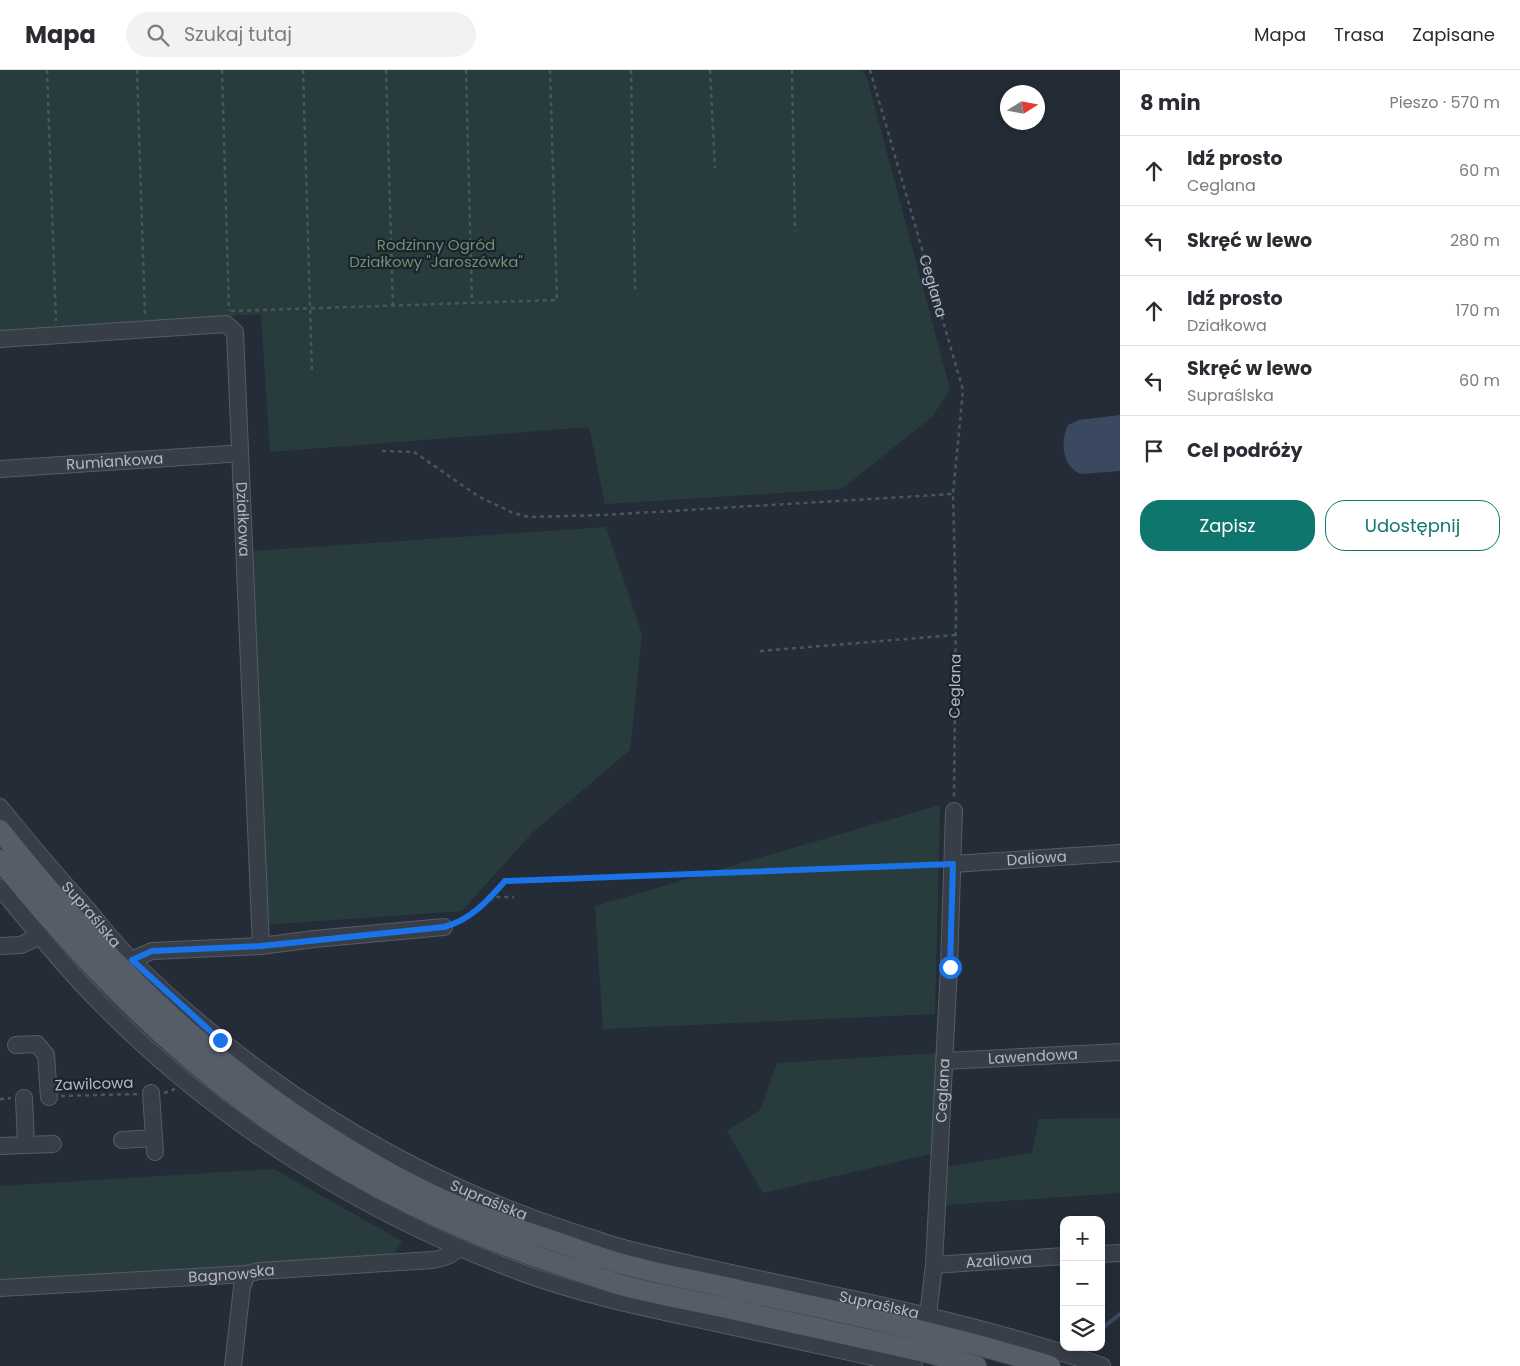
<!DOCTYPE html>
<html lang="pl">
<head>
<meta charset="utf-8">
<style>
	body { margin:0; font-family:Poppins,sans-serif; background:#f2f2f3; color:#2b2b33 }
	.controls { position:absolute; right:15px; bottom:15px; display:grid; overflow:hidden; border-radius:10px; box-shadow:0 2px 12px #0003 }
	.controls button { width:45px; height:45px; display:grid; place-items:center; padding:0; border:0; border-bottom:1px solid #e1e1e2; background:#fff; color:#2b2b33; font:25px sans-serif }
	.compass { position:absolute; left:1000px; top:15px; width:45px; height:45px; border-radius:50%; background:#fff; box-shadow:0 2px 12px #0003; rotate:79deg }
	.stop { position:absolute; width:15px; height:15px; margin:-11px; border:4px solid #1a73e8; border-radius:50%; background:#fff }
	.stop.end { background:#1a73e8; border-color:#fff; box-shadow:0 1px 5px #0008 }
	.list { margin:0; padding:0; list-style:none }
	h2 { display:flex; justify-content:space-between; align-items:center; height:65px; margin:0; padding:0 20px; font-size:21px }
	h2 small { font-size:16px; font-weight:400; color:#7c7c81 }
	.list li { display:grid; grid-template-columns:32px 1fr auto; gap:15px; align-items:center; box-sizing:border-box; height:70px; padding:0 20px; border-top:1px solid #e1e1e2 }
	.list b { display:block; font-size:19px; white-space:nowrap }
	.list p { margin:0; font-size:16px; white-space:nowrap; color:#7c7c81 }
	.list em { font-size:16px; font-style:normal; color:#7c7c81 }
	.actions { display:flex; gap:10px; padding:15px 20px }
	.actions a { flex:1; padding:11px 0; border:1px solid #0f766e; border-radius:20px; text-align:center; font-size:18px; color:#0f766e }
	.actions .main { background:#0f766e; color:#fff }
	.icon { flex:none; width:28px; height:28px; fill:none; stroke:currentColor; stroke-width:2; stroke-linecap:round; stroke-linejoin:round }
	.map { position:relative; flex:none; width:1120px; height:1296px; overflow:hidden }
	header { display:flex; align-items:center; gap:30px; box-sizing:border-box; height:70px; padding:0 25px; background:#fff; border-bottom:1px solid #e1e1e2 }
	header strong { font-size:24px }
	nav { display:flex; gap:28px; margin-inline-start:auto; font-size:18px }
	.search { width:350px; height:45px; background:#f2f2f3; display:flex; align-items:center; gap:12px; box-sizing:border-box; padding:0 18px; border-radius:28px; color:#7c7c81; font-size:19px }
	main { display:flex }
	aside { flex:1; background:#fff }
	.map>svg:first-child { display:block }
</style>
</head>
<body>
<header>
<strong>Mapa</strong>
<div class="search"><svg class="icon" aria-label="search" viewBox="0 0 24 24"><circle cx="10" cy="10" r="6"/><path d="M15 15l6 6"/></svg>Szukaj tutaj</div>
<nav><a>Mapa</a><a>Trasa</a><a>Zapisane</a></nav>
</header>
<main>
<div class="map">
<svg width="1120" height="1296" viewBox="0 0 1120 1296">
	<rect width="100%" height="100%" fill="#242c37"/>
	<path fill="#293c3d" d="M0 0H862L867 8 950 319 933 346 842 419 605 434 589 357 270 382 261 244 0 263Z
		M606 457 642 564 630 680 532 763 462 841 262 855 253 481Z
		M940 735 935 944 603 959 595 836Z
		M938 983 935 1083 763 1123 727 1061 760 1040 777 993Z
		M1120 1048V1123L945 1135 947 1097 1032 1083 1039 1049Z
		M274 1099 402 1171 393 1186 0 1219V1116Z"/>
	<path fill="#3a495f" d="M1120 345V401L1081 404C1062 397 1060 371 1068 355L1079 350Z"/>
	<g fill="none" stroke-linecap="round" stroke-linejoin="round">
		<path stroke="#3a495f" stroke-width="4" d="M1101 1259 1120 1244"/>
		<defs>
			<g id="minor">
				<path id="s2" d="M0 269 226 254 235 262 261 876"/>
				<path id="s3" d="M0 399 229 384"/>
				<path id="s4" d="M0 737C28 772 57 806 87 839 102 857 117 876 133 892 257 1014 405 1107 570 1161 590 1167 610 1175 631 1180 788 1219 949 1242 1102 1296"/>
				<path id="s5" d="M953 794 1120 783"/>
				<path d="M0 818C34 859 67 900 105 938 221 1055 366 1145 520 1202 582 1225 646 1238 711 1252 778 1267 846 1281 914 1296"/>
				<path d="M0 876 21 875 40 866"/>
				<path d="M131 890 152 881 261 876 314 869 444 857"/>
				<path d="M16 975 37 974 46 985 49 1027"/>
				<path id="s6" d="M945 991 1120 982"/>
				<path d="M151 1023 155 1082"/>
				<path d="M24 1028 26 1075"/>
				<path d="M122 1070 154 1068"/>
				<path d="M0 1076 53 1074"/>
				<path d="M1101 1184 1120 1183"/>
				<path id="s7" d="M934 1195 1064 1186"/>
				<path id="s8" d="M0 1218 247 1204 259 1201 432 1190C443 1188 451 1186 459 1178"/>
				<path id="s9" d="M928 1245 934 1195 949 897 954 741"/>
				<path d="M233 1296 242 1217 247 1204"/>
			</g>
			<path id="major" d="M0 760C119 910 246 1030 418 1118 461 1140 508 1156 554 1171 577 1179 600 1188 623 1194 658 1204 695 1210 730 1218 837 1242 945 1263 1050 1296
				M0 790C154 981 315 1112 549 1191 573 1199 597 1208 621 1215 655 1224 689 1230 722 1237 791 1252 860 1268 929 1283L976 1296"/>
		</defs>
		<use href="#minor" stroke="#555c66" stroke-width="18"/>
		<use href="#major" stroke="#404751" stroke-width="22"/>
		<g stroke="#47575a" stroke-width="2.5" stroke-dasharray="4 4" stroke-linecap="butt">
			<path d="M47 0 56 251"/>
			<path d="M137 0 145 246"/>
			<path d="M222 0 229 241"/>
			<path d="M303 0 312 304"/>
			<path d="M386 0 393 237"/>
			<path d="M466 0 472 234"/>
			<path d="M631 0 635 219"/>
			<path d="M710 0 715 98"/>
			<path d="M792 0 795 161"/>
			<path id="s1" d="M870 0 963 320 953 424 956 537 954 727"/>
			<path d="M231 241 557 230 550 0"/>
			<path d="M382 381 414 382 478 426 513 443 529 447 604 445 953 424"/>
			<path d="M760 581 955 565"/>
			<path d="M486 832 505 811 940 794"/>
			<path d="M457 854 494 827H514"/>
			<path d="M164 1023 175 1019"/>
			<path d="M61 1026 138 1024"/>
			<path d="M0 1029 11 1028"/>
		</g>
		<use href="#minor" stroke="#373e48" stroke-width="16"/>
		<use href="#major" stroke="#555d68" stroke-width="20"/>
	</g>
	<g fill="none" stroke-linecap="round" stroke-linejoin="round">
		<path stroke="#1a73e8" stroke-width="6" d="M220 970 132 890 152 881 261 876 444 857C471 850 487 831 505 811L953 794 950 897"/>
	</g>
	<g text-anchor="middle" stroke-width="4.5" stroke-linejoin="round" paint-order="stroke">
		<g font-size="15" fill="#6b9374" stroke="#1c232d">
			<text x="436" y="180">Rodzinny Ogród<tspan x="436" dy="17">Działkowy "Jaroszówka"</tspan></text>
		</g>
		<g font-size="15" fill="#b2b9c4" stroke="#1c232d">
			<text dy="5" stroke="none"><textPath href="#s1" startOffset="225">Ceglana</textPath></text>
			<text dy="5" stroke="none"><textPath href="#s3" startOffset="115">Rumiankowa</textPath></text>
			<text dy="5" stroke="none"><textPath href="#s2" startOffset="426">Działkowa</textPath></text>
			<text transform="translate(955 616) rotate(-89)" y="5">Ceglana</text>
			<text dy="5" stroke="none"><textPath href="#s5" startOffset="84">Daliowa</textPath></text>
			<text dy="5" stroke="none"><textPath href="#s4" startOffset="141">Supraślska</textPath></text>
			<text dy="5" stroke="none"><textPath href="#s6" startOffset="88">Lawendowa</textPath></text>
			<text transform="translate(94 1014) rotate(-2)" y="5">Zawilcowa</text>
			<text dy="5" stroke="none"><textPath href="#s9" startOffset="225">Ceglana</textPath></text>
			<text dy="5" stroke="none"><textPath href="#s4" startOffset="635">Supraślska</textPath></text>
			<text dy="5" stroke="none"><textPath href="#s7" startOffset="65">Azaliowa</textPath></text>
			<text dy="5" stroke="none"><textPath href="#s8" startOffset="232">Bagnowska</textPath></text>
			<text dy="5" stroke="none"><textPath href="#s4" startOffset="1040">Supraślska</textPath></text>
		</g>
	</g>
</svg>
<div class="controls">
<button>+</button>
<button>−</button>
<button><svg class="icon" aria-label="layers" viewBox="0 0 24 24"><path d="M12 4l9 5-9 5-9-5zM3 14l9 5 9-5"/></svg></button>
</div>
<svg class="compass" viewBox="-18 -18 36 36"><path d="M0-13l5 13h-10z" fill="#e53935"/><path d="M0 13l5-13h-10z" fill="#7c7c81"/></svg>
<div class="stop" style="left:950px;top:897px"></div>
<div class="stop end" style="left:220px;top:970px"></div>
</div>
<aside>
<h2>8 min<small>Pieszo · 570 m</small></h2>
<ul class="list">
<li><svg class="icon" aria-label="ahead" viewBox="0 0 24 24"><path d="M12 20V5M6 11l6-6 6 6"/></svg><div><b>Idź prosto</b><p>Ceglana</p></div><em>60 m</em></li>
<li><svg class="icon" aria-label="left" viewBox="0 0 24 24"><path d="M17 20v-9H6M10 6l-5 5 5 5"/></svg><div><b>Skręć w lewo</b></div><em>280 m</em></li>
<li><svg class="icon" aria-label="ahead" viewBox="0 0 24 24"><path d="M12 20V5M6 11l6-6 6 6"/></svg><div><b>Idź prosto</b><p>Działkowa</p></div><em>170 m</em></li>
<li><svg class="icon" aria-label="left" viewBox="0 0 24 24"><path d="M17 20v-9H6M10 6l-5 5 5 5"/></svg><div><b>Skręć w lewo</b><p>Supraślska</p></div><em>60 m</em></li>
<li><svg class="icon" aria-label="arrive" viewBox="0 0 24 24"><path d="M6 21V4h12l-3 4 3 4H6"/></svg><div><b>Cel podróży</b></div></li>
</ul>
<div class="actions"><a class="main">Zapisz</a><a>Udostępnij</a></div>
</aside>
</main>
</body>
</html>
